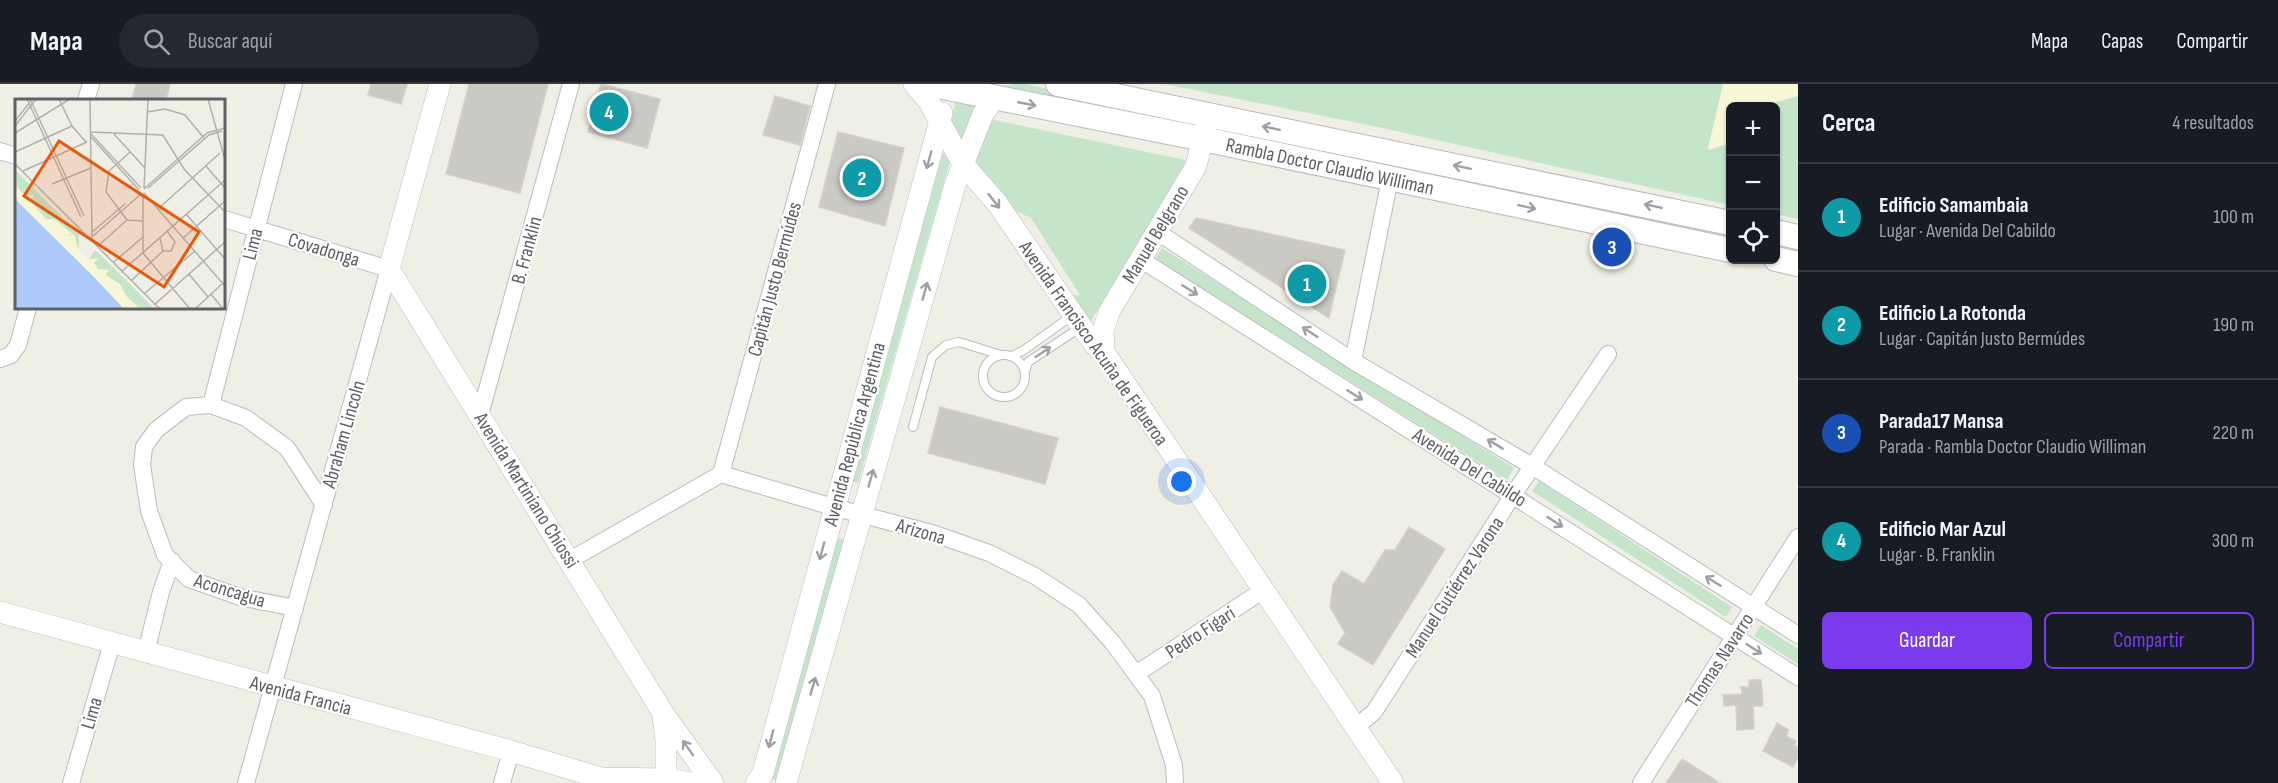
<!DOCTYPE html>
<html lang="es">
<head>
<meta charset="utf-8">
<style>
	body { margin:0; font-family:"Sofia Sans Condensed",sans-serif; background:#242831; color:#f1f3f6 }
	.controls { position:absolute; right:18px; top:18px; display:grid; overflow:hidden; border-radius:9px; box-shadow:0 2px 4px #0004 }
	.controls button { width:54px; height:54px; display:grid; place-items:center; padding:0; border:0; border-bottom:2px solid #363941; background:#171b24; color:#f1f3f6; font:30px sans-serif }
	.you { position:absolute; left:1182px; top:398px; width:21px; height:21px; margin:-15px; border:4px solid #fff; border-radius:50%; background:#1a73e8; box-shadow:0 0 0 9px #1a73e833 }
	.badge { display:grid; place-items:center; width:39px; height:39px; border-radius:50%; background:#7c3aed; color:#fff; font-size:20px; font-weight:700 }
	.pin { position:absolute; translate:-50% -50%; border:3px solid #fff; box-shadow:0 2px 6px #0006 }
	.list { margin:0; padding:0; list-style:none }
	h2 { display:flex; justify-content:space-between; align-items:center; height:78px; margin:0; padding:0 24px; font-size:26px }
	h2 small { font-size:20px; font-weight:400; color:#9ea1a6 }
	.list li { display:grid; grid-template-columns:39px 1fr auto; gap:18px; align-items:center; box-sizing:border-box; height:108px; padding:0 24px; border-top:2px solid #363941 }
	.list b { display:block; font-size:22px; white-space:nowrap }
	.list p { margin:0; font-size:20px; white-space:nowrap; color:#9ea1a6 }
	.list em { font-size:20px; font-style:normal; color:#9ea1a6 }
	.actions { display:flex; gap:12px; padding:18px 24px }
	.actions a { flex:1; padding:14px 0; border:2px solid #7c3aed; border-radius:9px; text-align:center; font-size:21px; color:#7c3aed }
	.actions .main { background:#7c3aed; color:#fff }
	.icon { flex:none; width:33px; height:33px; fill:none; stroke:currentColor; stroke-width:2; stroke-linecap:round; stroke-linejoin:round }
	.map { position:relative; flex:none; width:1798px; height:699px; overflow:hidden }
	header { display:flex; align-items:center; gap:36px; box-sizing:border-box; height:84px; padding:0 30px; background:#171b24; border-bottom:2px solid #363941 }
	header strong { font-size:28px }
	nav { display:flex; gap:33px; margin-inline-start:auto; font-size:21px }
	.search { width:420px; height:54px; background:#242831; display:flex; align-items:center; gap:15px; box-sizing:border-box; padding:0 21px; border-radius:33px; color:#9ea1a6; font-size:22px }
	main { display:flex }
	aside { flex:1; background:#171b24 }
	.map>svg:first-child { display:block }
</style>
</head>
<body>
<header>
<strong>Mapa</strong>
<div class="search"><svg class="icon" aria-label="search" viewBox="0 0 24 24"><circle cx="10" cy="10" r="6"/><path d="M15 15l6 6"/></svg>Buscar aquí</div>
<nav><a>Mapa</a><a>Capas</a><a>Compartir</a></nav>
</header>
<main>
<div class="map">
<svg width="1798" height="699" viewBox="0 0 1798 699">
	<rect width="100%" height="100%" fill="#efefe6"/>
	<path fill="#c5e5ca" d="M1017 0H1025L1181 33 1184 39 1183 41 997 3Z
		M1164 0H1723L1708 65 1730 59V121L1373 42Z
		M1798 12V135L1776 130V22H1762Z
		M957 14 979 19 963 59 949 41Z
		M990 35 1185 76 1186 85 1091 237 1088 238 1070 211H1080L1031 134 1013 126 973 74Z
		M943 69 950 77 858 399 850 397Z
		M1162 164 1514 384 1507 396 1155 175Z
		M1539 397 1732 523 1726 533 1532 407Z
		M835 454 844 456 779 697 769 694Z
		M1761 541 1798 565V580L1754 552Z"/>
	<path fill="#f9f6d8" d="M1721 0H1798V12L1762 22H1730V59L1708 66 1723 1Z"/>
	<path fill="#cbc9c4" stroke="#d4d1c5" stroke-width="1.5" d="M136 0H170L166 16H132Z
		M371 0H407L401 20 368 11Z
		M469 0H548L520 109 446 90Z
		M601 0 660 15 647 64 588 48Z
		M775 12 810 22 800 61 763 51Z
		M838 48 904 64 885 142 819 123Z
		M1196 134 1345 166 1329 234 1189 144Z
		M940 323 1058 354 1045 400 928 369Z
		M1409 443 1445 465 1373 581 1338 560 1345 549 1330 523 1333 501 1342 487 1364 500 1385 466H1395Z
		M1749 596H1761L1763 620 1762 622H1753L1754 645 1737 646 1736 621 1724 622 1723 611 1742 610 1741 603H1749Z
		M1777 639 1789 646 1786 652 1796 657 1794 661 1798 663V673L1793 683 1763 667Z
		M1682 675 1720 699H1666Z"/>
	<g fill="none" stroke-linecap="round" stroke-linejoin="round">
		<defs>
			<path id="service" d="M983 292a21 21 0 1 1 42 0a21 21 0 1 1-42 0Z
				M1012 272 1024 266 1073 231
				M1025 288 1028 278 1081 243
				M913 343 932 273 946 261 959 258 1001 271"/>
			<path id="minor" d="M86 16 91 0
				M0 67 16 72
				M224 135 389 185 246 699
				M1156 147 1353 277 1532 382 1798 551
				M1140 175 1798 593
				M0 275 11 271 18 261 28 224
				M1353 277 1390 95
				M211 321 294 0
				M480 331 571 0
				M721 390 827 0
				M570 476 721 390 833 423 935 450 989 469 1035 492 1079 521 1113 559 1152 612 1174 681 1175 699
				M295 524 240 513 189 495 165 471 149 427 142 381 144 363 156 346 186 323 211 321 246 334 287 364 324 421
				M146 568 161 508 172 477
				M1136 590 1265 505
				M1355 644 1374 628 1513 411 1608 270
				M71 699 112 559
				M502 699 511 667
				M1641 699 1798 453"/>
			<path id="tertiary" d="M440 0 389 185 663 629 713 699
				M914 0 928 16 963 80 997 119 1081 242 1095 261 1104 268 1393 699
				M1104 268 1103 247 1109 228 1196 82 1207 39
				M0 528 511 667 601 694 611 699
				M663 632 666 656V699
				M601 694 665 695 691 699
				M756 699 763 689 942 29
				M786 699 955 101 983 30 995 14"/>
			<path id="secondary" d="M928 0 1203 55 1730 166
				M1058 0 1730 139
				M1776 148 1798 153
				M1776 175 1798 180"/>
		</defs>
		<use href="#service" stroke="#bbbcc1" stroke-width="10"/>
		<use href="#minor" stroke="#bbbcc1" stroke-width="18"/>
		<use href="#tertiary" stroke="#bbbcc1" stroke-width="22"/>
		<use href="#secondary" stroke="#babbc1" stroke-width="26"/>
		<use href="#service" stroke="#fff" stroke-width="8"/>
		<use href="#minor" stroke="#fff" stroke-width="16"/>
		<use href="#tertiary" stroke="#fff" stroke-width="21"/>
		<use href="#secondary" stroke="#fff" stroke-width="24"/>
	</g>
	<defs><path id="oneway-shaft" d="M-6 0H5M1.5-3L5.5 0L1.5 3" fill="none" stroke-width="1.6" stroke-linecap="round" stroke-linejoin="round" transform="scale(1.5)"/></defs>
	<g stroke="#9ea0a3">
		<use href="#oneway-shaft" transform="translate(1027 20) rotate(11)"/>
		<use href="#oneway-shaft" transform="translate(1271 44) rotate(-168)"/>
		<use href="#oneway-shaft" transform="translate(929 76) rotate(105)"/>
		<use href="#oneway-shaft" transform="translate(1462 83) rotate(-168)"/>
		<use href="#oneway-shaft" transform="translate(994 117) rotate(52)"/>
		<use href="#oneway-shaft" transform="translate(1653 122) rotate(-168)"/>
		<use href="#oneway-shaft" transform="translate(1527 123) rotate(12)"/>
		<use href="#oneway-shaft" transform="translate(1190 206) rotate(32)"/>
		<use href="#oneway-shaft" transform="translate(925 207) rotate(-74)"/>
		<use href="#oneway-shaft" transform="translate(1310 248) rotate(-147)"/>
		<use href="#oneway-shaft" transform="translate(1043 268) rotate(-33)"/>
		<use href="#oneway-shaft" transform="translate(1355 311) rotate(32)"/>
		<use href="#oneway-shaft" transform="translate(1495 360) rotate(-149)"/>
		<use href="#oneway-shaft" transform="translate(871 394) rotate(-74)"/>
		<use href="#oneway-shaft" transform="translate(1555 438) rotate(33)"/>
		<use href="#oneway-shaft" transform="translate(822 467) rotate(105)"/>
		<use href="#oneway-shaft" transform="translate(1713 497) rotate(-148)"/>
		<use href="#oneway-shaft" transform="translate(1754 565) rotate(33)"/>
		<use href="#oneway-shaft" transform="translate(813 602) rotate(-74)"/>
		<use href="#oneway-shaft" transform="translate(771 655) rotate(105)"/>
		<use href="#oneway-shaft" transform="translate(688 664) rotate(-125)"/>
	</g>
	<g text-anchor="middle" stroke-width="4.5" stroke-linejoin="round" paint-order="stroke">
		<g font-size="20" fill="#5e6066" stroke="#fff">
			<text transform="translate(1330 82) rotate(12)" y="7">Rambla Doctor Claudio Williman</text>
			<text transform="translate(1155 150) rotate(-59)" y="7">Manuel Belgrano</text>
			<text transform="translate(252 160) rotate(-76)" y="7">Lima</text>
			<text transform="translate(324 165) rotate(17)" y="7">Covadonga</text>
			<text transform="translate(526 166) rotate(-75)" y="7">B. Franklin</text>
			<text transform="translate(774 195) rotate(-75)" y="7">Capitán Justo Bermúdes</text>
			<text transform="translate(1094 259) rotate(55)" y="7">Avenida Francisco Acuña de Figueroa</text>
			<text transform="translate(343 350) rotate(-74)" y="7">Abraham Lincoln</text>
			<text transform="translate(854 350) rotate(-75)" y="7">Avenida República Argentina</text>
			<text transform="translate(1470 383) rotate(32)" y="7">Avenida Del Cabildo</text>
			<text transform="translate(527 406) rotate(58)" y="7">Avenida Martiniano Chiossi</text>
			<text transform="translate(921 447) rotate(16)" y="7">Arizona</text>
			<text transform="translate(1454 503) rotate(-57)" y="7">Manuel Gutiérrez Varona</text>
			<text transform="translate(230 506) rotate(17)" y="7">Aconcagua</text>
			<text transform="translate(1200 548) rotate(-33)" y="7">Pedro Figari</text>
			<text transform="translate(1719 576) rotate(-57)" y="7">Thomas Navarro</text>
			<text transform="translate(301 611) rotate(15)" y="7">Avenida Francia</text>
			<text transform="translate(91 629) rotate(-74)" y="7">Lima</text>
		</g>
	</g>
	<g transform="translate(15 15)">
		<rect width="210" height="210" fill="#efefe6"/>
		<path d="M0 71 64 135V151L59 137 39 120H31L15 101 19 97 9 96 3 90ZM80 151 115 185 139 210 120 207 90 176 94 172 83 170 79 164 83 159 74 161Z" fill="#c5e5ca"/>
		<path d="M0 85 9 96H19L15 101 30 120H39L60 137 61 147 73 161 84 159 79 164 83 170 94 171 90 176 105 185 112 198 126 210H109L104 206 0 100Z" fill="#f9f6d8"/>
		<path d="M0 100 80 179 109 210H0Z" fill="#accafa"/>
		<path fill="none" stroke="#b1b2af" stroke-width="1.5" d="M12 0 66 118M15 0 69 117M44 0 57 27 71 43M75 0 77 140M193 0 210 61M132 13 150 10 170 16 189 39M0 22 15 3M0 27 21 0M75 33 148 36 169 70 210 113M0 34 55 0M76 35 126 89M99 35 130 69M76 38 124 91M0 53 57 27M115 53 94 72 91 93 112 121 128 122M0 65 145 210M191 67 210 89M8 72 72 43M37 85 76 69M129 89 133 0M133 89 194 36 207 32M129 90 192 34 210 29M129 94 210 187M143 110 205 54M171 115 210 160M77 133 110 105M78 137 126 95M145 139 148 152H156L160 143 152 132M168 139 210 102M83 147 112 121M128 153V97M128 154 175 210M99 163 128 138M106 173 210 81M174 175 193 198M117 181 148 152M130 194 180 152M196 195 208 210M139 206 210 143M180 210 209 183"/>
		<path fill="#e8590c" fill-opacity="0.15" stroke="#e8590c" stroke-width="3" d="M44 42 184 133 149 188 9 97Z"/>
		<rect width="210" height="210" fill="none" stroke="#5e6066" stroke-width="3"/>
	</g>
</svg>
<div class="controls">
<button>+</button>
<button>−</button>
<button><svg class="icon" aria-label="locate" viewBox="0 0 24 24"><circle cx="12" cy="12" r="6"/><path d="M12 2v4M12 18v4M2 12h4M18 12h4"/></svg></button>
</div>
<div class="you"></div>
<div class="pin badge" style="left:1307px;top:200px;background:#0f9aa8">1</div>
<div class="pin badge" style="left:862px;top:94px;background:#0f9aa8">2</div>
<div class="pin badge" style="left:1612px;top:163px;background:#1a4fb4">3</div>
<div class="pin badge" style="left:609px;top:28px;background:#0f9aa8">4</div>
</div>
<aside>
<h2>Cerca<small>4 resultados</small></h2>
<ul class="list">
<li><span class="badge" style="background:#0f9aa8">1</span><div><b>Edificio Samambaia</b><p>Lugar · Avenida Del Cabildo</p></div><em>100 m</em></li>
<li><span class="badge" style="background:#0f9aa8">2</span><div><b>Edificio La Rotonda</b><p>Lugar · Capitán Justo Bermúdes</p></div><em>190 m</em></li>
<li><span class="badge" style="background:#1a4fb4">3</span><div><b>Parada17 Mansa</b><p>Parada · Rambla Doctor Claudio Williman</p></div><em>220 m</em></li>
<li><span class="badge" style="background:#0f9aa8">4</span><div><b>Edificio Mar Azul</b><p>Lugar · B. Franklin</p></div><em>300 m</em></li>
</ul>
<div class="actions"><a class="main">Guardar</a><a>Compartir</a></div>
</aside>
</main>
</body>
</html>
